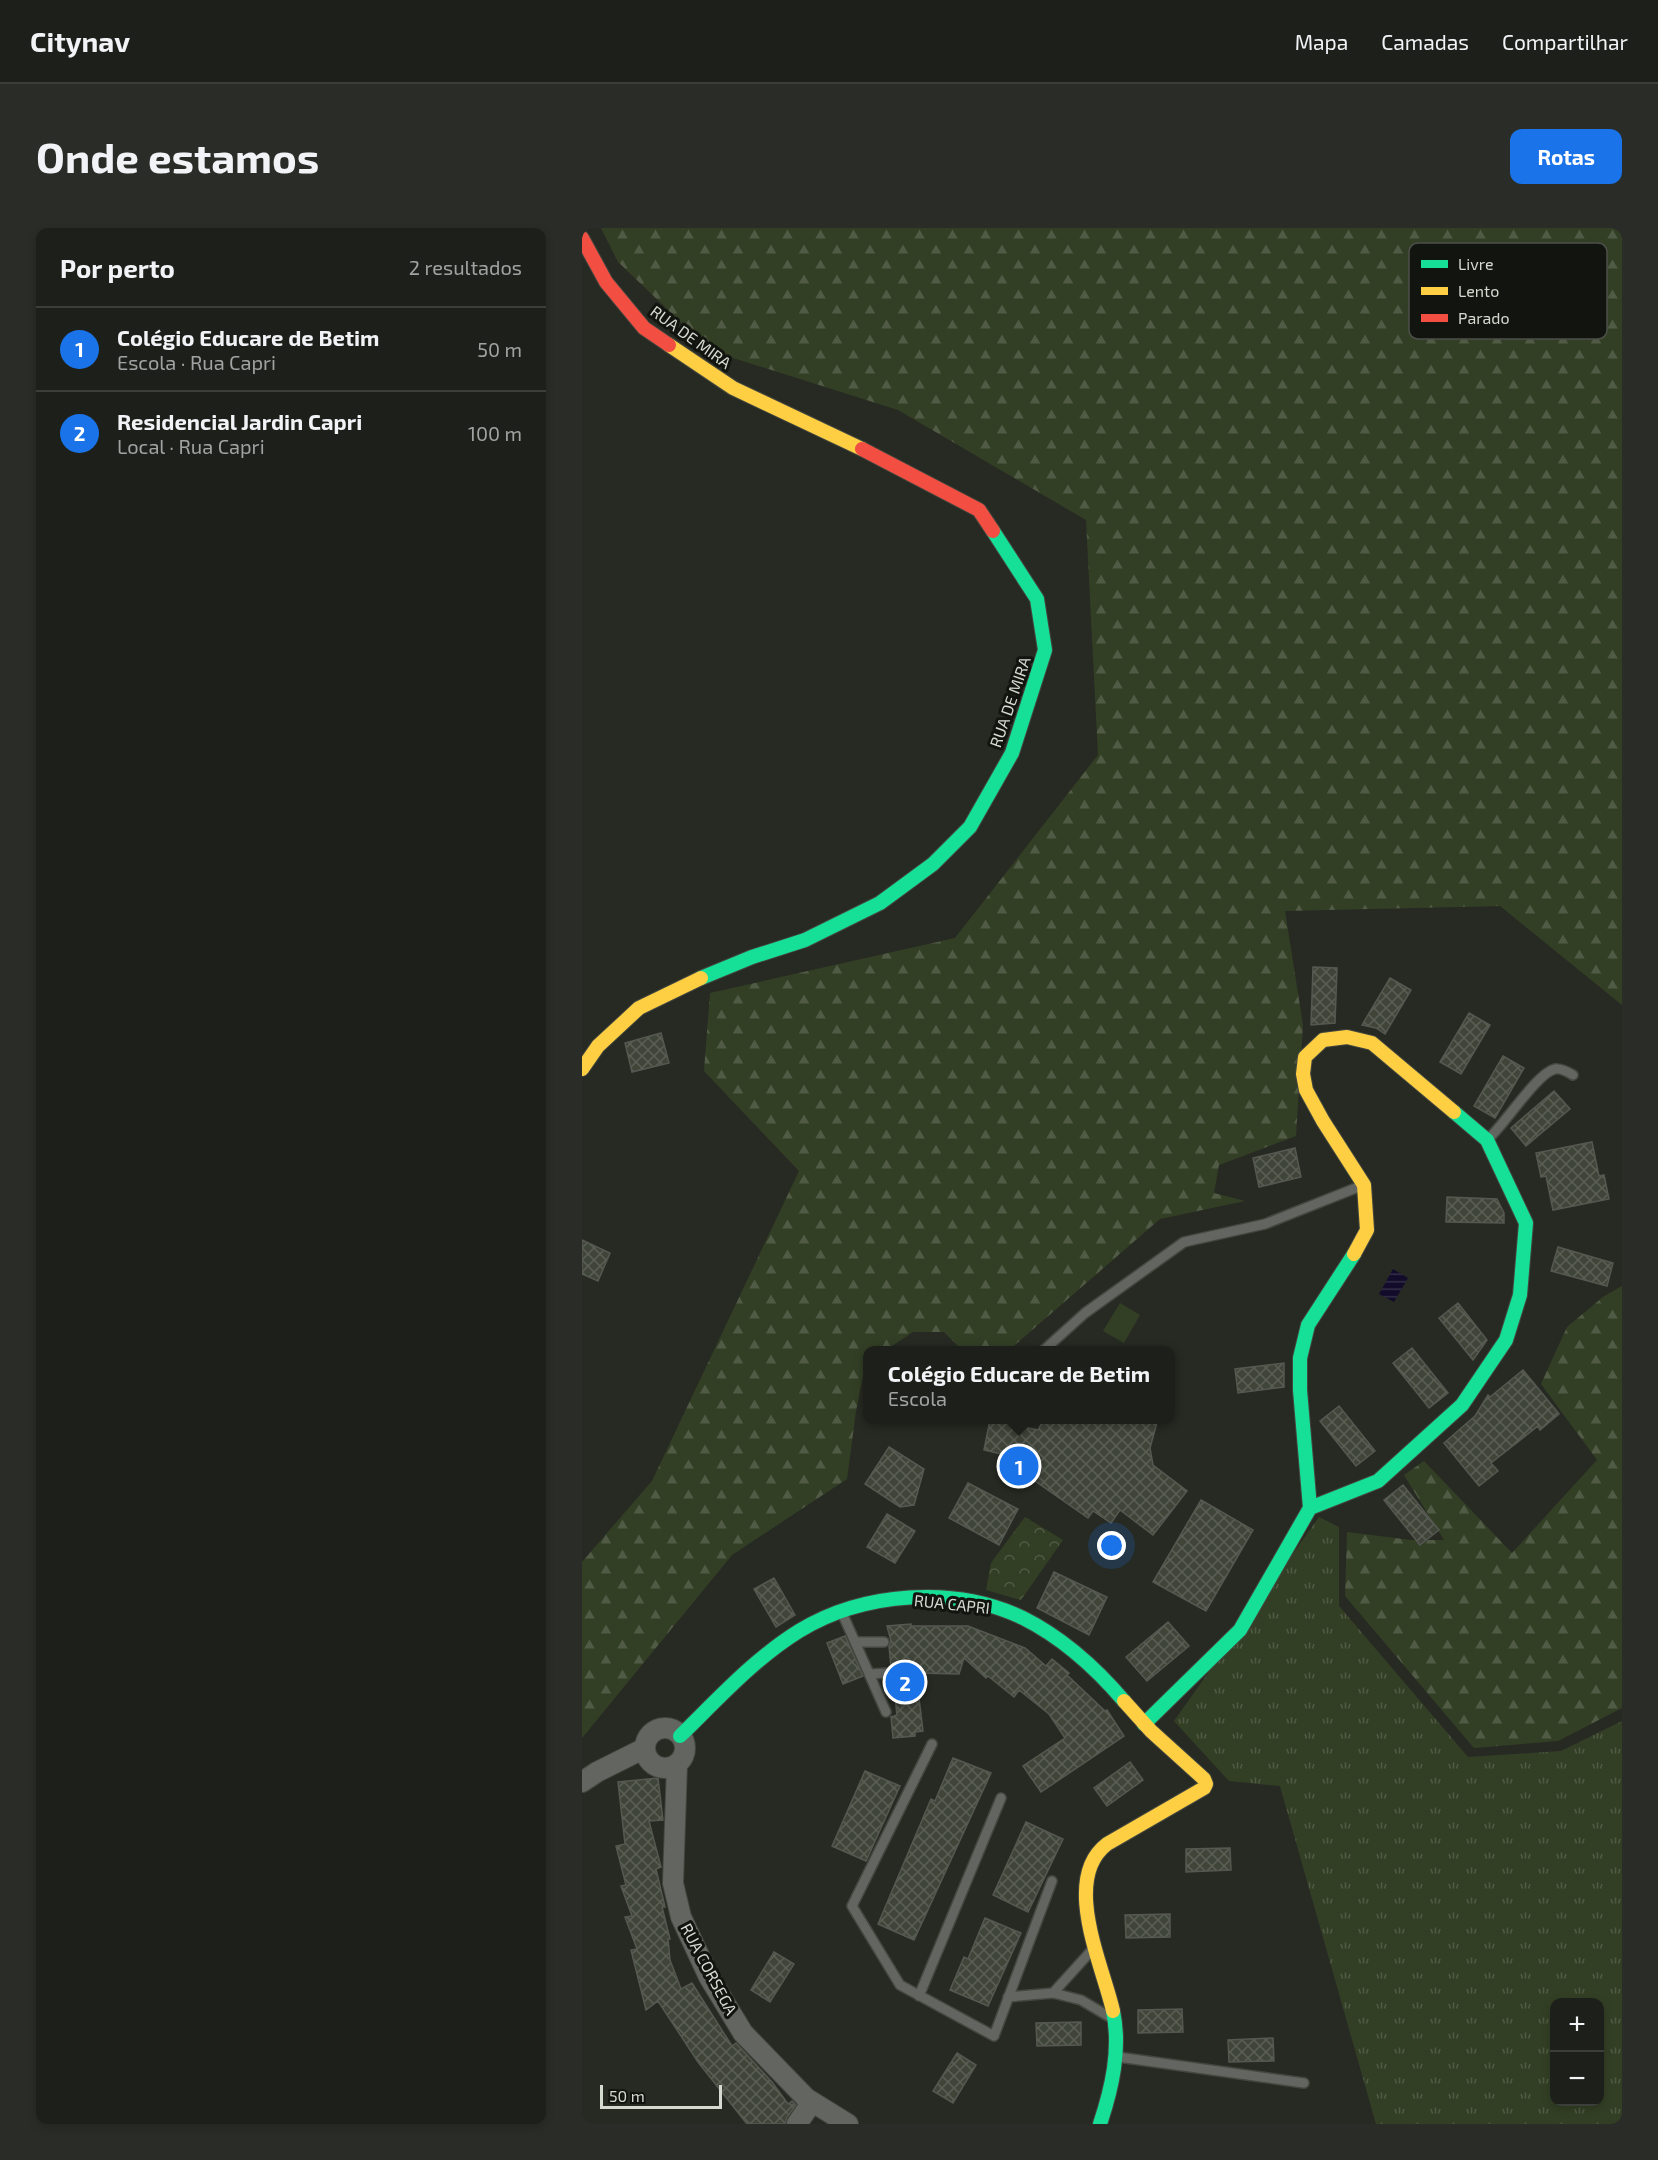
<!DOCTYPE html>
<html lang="pt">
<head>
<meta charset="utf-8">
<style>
	body { margin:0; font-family:"Exo 2",sans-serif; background:#2a2d27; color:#f1f3f6 }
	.controls { position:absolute; right:18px; bottom:18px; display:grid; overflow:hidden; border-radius:12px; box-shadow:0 3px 9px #0003 }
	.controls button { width:54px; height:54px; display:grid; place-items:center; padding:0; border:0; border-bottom:2px solid #3b3e39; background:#1d201a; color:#f1f3f6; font:30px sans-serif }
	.scale { position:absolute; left:18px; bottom:15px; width:122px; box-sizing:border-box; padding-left:6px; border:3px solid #d5dad1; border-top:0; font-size:16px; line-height:21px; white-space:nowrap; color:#d5dad1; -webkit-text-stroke:4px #12150f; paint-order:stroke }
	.you { position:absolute; left:530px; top:1318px; width:21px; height:21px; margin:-15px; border:4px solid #fff; border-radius:50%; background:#1a73e8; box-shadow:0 0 0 9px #1a73e833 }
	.badge { display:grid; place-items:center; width:39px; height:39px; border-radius:50%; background:#1a73e8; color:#fff; font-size:20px; font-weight:700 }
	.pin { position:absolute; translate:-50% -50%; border:3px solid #fff; box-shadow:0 2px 6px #0006 }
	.popup { position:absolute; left:281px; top:1118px; width:312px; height:78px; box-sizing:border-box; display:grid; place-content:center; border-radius:12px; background:#1d201a; filter:drop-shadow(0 2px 4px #0005); font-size:20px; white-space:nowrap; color:#a0a3a2 }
	.popup b { font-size:22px; color:#f1f3f6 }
	.popup::after { content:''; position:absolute; left:50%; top:100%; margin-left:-12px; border:12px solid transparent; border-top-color:#1d201a }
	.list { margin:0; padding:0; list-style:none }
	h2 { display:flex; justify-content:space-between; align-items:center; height:78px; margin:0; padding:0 24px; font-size:26px }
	h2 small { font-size:20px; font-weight:400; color:#a0a3a2 }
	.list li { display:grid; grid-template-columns:39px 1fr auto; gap:18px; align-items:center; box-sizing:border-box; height:84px; padding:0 24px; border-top:2px solid #3b3e39 }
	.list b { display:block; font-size:22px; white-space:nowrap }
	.list p { margin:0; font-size:20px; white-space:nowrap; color:#a0a3a2 }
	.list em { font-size:20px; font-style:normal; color:#a0a3a2 }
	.map { position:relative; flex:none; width:1040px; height:1896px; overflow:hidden; border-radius:12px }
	header { display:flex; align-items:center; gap:36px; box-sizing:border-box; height:84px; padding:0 30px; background:#1d201a; border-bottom:2px solid #3b3e39 }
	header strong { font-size:28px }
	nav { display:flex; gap:33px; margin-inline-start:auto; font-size:21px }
	.intro { display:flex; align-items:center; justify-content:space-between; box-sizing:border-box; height:144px; padding:0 36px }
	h1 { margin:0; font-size:42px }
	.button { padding:15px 27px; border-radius:12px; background:#1a73e8; color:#fff; font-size:21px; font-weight:700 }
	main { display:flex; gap:36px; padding:0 36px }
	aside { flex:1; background:#1d201a; border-radius:12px; box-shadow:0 3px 9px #0003 }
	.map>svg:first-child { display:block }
</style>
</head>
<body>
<header>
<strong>Citynav</strong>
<nav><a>Mapa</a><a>Camadas</a><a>Compartilhar</a></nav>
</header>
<div class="intro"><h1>Onde estamos</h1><a class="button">Rotas</a></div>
<main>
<aside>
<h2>Por perto<small>2 resultados</small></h2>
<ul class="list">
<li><span class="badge">1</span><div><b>Colégio Educare de Betim</b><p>Escola · Rua Capri</p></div><em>50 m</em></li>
<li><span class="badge">2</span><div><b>Residencial Jardin Capri</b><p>Local · Rua Capri</p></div><em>100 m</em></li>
</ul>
</aside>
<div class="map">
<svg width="1040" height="1896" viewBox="0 0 1040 1896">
	<defs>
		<pattern id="grass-tufts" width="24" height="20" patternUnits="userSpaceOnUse" patternTransform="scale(1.5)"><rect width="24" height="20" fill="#333f25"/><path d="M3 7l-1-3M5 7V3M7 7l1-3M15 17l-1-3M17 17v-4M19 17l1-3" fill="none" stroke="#505a44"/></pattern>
		<pattern id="forest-firs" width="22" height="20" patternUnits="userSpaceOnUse" patternTransform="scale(1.5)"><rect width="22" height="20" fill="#333f25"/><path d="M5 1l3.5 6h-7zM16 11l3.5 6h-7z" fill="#505a44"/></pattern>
		<pattern id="park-crowns" width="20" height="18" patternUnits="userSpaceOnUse" patternTransform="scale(1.5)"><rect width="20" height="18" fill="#333f25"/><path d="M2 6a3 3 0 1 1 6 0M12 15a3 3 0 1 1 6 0" fill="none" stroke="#505a44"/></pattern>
		<pattern id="water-rules" width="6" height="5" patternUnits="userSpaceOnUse" patternTransform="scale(1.5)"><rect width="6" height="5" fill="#120c2a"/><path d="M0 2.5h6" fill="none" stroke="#342f48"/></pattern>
		<pattern id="building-cross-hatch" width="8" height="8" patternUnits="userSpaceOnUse" patternTransform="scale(1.5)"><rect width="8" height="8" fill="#40453a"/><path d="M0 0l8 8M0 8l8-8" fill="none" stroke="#5b5f55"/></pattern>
	</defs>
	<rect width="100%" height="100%" fill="#272a22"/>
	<path fill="url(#grass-tufts)" fill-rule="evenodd" d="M737 1289 757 1299V1378L886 1529 979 1523 1040 1493V1896H794L698 1558 647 1553 592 1493ZM972 1774H1017V1874H972Z"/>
	<path fill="url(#forest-firs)" d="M19 0H1040V777L918 678 703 683 721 797 714 908 637 937 632 965 663 973 578 991 427 1122H380L362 1104H331L304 1122H286L285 1136 283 1138 274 1183 265 1251 150 1327 0 1510V1334L70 1253 217 943 122 843 128 765 373 710 516 527 504 292 316 182 129 123 36 34Z
		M1040 1058V1480L976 1513 892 1520 763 1368 765 1304 829 1312H862L822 1247 842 1233 930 1325 1015 1232 959 1156 985 1099 1021 1069Z"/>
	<path fill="url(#park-crowns)" d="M443 1289 481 1312 439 1372 404 1362 409 1335Z"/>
	<path fill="#333f25" d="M538 1075 558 1087 542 1115 521 1103Z"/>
	<path fill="url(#water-rules)" d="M811 1041 826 1050 812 1074 797 1066Z"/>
	<path fill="url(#building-cross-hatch)" stroke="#555851" stroke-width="1.5" d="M731 739 755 740 753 795 729 797Z
		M808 750 829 762 803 806 794 800 780 797Z
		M887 785 908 797 879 846 858 834Z
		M79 805 87 835 50 844 43 815Z
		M921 828 942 840 913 890 892 878Z
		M972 863 988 881 944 918 929 900Z
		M1010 914 1017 948 1022 947 1027 971 971 982 964 948 959 949 954 925Z
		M713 920 719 949 677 959 671 930Z
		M865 969 915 971 922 985V995L864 994Z
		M0 1012 28 1025 16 1053 0 1046Z
		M976 1019 1031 1035 1025 1058 969 1043Z
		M876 1075 905 1112 891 1132 857 1090Z
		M830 1120 866 1165 847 1180 811 1135Z
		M702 1135V1159L656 1165 653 1141Z
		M941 1142 977 1186 958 1202 956 1198 909 1235 916 1243 897 1258 862 1215 893 1188 906 1167 908 1169Z
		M757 1178 793 1223 774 1238 738 1193Z
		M462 1191H576L568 1220 571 1237 605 1263 571 1307 538 1282 529 1295 511 1283 506 1290 446 1248 444 1232 402 1222 408 1192 456 1202Z
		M307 1219 342 1241 332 1277 318 1279 283 1256Z
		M386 1255 436 1281 417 1317 367 1290Z
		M821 1257 857 1302 838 1317 802 1272Z
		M619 1272 671 1302 624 1383 571 1354Z
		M305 1286 333 1303 313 1335 285 1319Z
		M472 1344 525 1369 507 1407 455 1380Z
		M192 1350 213 1387 194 1399 172 1361Z
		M586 1394 607 1418 565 1453 544 1429Z
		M329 1396V1398H386L443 1420 464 1438 470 1431 487 1445 485 1447 523 1483 525 1482 542 1508 459 1564 441 1538 483 1510 467 1486 437 1462 432 1469 406 1448 404 1450 382 1430 377 1446 334 1445 341 1503 333 1504V1508L311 1510 309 1489 315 1487 311 1450 313 1444 309 1439 307 1418 309 1413 305 1398Z
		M263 1408 281 1448 261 1456 245 1415Z
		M371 1530 409 1545 332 1712 296 1696 349 1571 353 1573Z
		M548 1534 561 1552 525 1578 512 1560Z
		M283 1543 318 1558 284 1633 250 1618Z
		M76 1550 81 1592 67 1593 79 1639 74 1641 83 1679H80L88 1711H86L88 1732 99 1761 110 1755 150 1818 154 1815 190 1854 206 1876 210 1873 214 1877 205 1889 203 1896H165L116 1834 76 1773 64 1782 49 1722 55 1721 43 1689 50 1688 39 1658 44 1657 34 1618 43 1616 36 1554Z
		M444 1594 481 1611 446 1684 411 1667Z
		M648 1620 649 1642 604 1644V1621Z
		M588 1686V1709L544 1710 543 1687Z
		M403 1690 439 1705 406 1778 368 1762 382 1729 386 1731Z
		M192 1724 212 1736 188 1774 169 1762Z
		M600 1781 601 1804 556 1805V1782Z
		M499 1794V1817L455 1818 454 1795Z
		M691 1810 692 1833 647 1834 646 1812Z
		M375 1825 394 1837 371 1875 351 1863Z"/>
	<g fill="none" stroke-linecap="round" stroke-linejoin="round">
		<defs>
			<path id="lane" d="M907 910C923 896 955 845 973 841 979 840 986 844 991 847
				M462 1122 503 1085 602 1014 683 996 779 958
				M261 1387 304 1484
				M274 1414H302
				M289 1446 306 1445
				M350 1516 270 1678 318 1757 412 1808 470 1653
				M471 1765 499 1772 526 1788
				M337 1768 419 1570
				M426 1769 471 1765 510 1722
				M536 1829 722 1855"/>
			<path id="street" d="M63 1520a20 20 0 1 1 40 0a20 20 0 1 1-40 0Z
				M95 1536 91 1655 99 1689 127 1749 161 1805 224 1870 266 1896
				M0 1554 15 1544 63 1520
				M215 1896 230 1874"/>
			<path id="fast" d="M119 750 170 729 223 712 298 675 351 636 388 599 430 525 463 422 455 371 411 303
				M728 1280 796 1253 880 1177 924 1112 938 1067 944 995 905 912 872 884
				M562 1496 658 1402 728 1280 718 1162V1130L726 1097 772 1026
				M98 1508C136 1471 172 1431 217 1403 281 1364 373 1357 441 1390 481 1410 513 1439 542 1473
				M518 1896C530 1860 539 1821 531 1783"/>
			<path id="slow" d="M87 117 151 160 280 221
				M0 841 16 818 57 780 119 750
				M772 1026 785 1002 782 957 741 893 724 862 721 846 723 829 741 812 765 809 790 815 872 884
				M531 1783C521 1738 479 1651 525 1616L622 1560 624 1556 622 1551 569 1503 542 1473"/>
			<path id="jam" d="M0 10 24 54 62 100 87 117
				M280 221 397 282 411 303"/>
		</defs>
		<use href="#lane" stroke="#43473f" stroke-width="12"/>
		<use href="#street" stroke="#43473f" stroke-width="22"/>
		<use href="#fast" stroke="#43473f" stroke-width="16"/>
		<use href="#slow" stroke="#43473f" stroke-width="16"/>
		<use href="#jam" stroke="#43473f" stroke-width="16"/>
		<use href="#lane" stroke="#636660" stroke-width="9"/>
		<use href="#street" stroke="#636660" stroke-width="20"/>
		<use href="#fast" stroke="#16e098" stroke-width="14"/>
		<use href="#slow" stroke="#ffcf43" stroke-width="14"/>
		<use href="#jam" stroke="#f24e42" stroke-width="14"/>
	</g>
	<g text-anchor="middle" stroke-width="6" stroke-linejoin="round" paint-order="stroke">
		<g font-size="16" fill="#d5dad1" stroke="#12150f">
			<text transform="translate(109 109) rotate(36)" y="6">RUA DE MIRA</text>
			<text transform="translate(428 474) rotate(-71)" y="6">RUA DE MIRA</text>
			<text transform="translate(370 1376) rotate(6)" y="6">RUA CAPRI</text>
			<text transform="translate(127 1741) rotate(62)" y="6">RUA CORSEGA</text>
		</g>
	</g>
	<rect x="827" y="15" width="198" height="96" rx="9" fill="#12150f" stroke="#4c5049" stroke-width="1.5"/>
	<rect x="839" y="32" width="27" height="8" fill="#16e098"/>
	<rect x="839" y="59" width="27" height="8" fill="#ffcf43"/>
	<rect x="839" y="86" width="27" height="8" fill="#f24e42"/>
	<g font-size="16" fill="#d5dad1">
		<text x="876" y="42">Livre</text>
		<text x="876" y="69">Lento</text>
		<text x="876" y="96">Parado</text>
	</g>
</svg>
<div class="controls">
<button>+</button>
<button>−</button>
</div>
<div class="scale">50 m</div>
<div class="you"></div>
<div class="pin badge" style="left:437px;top:1238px">1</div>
<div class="popup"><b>Colégio Educare de Betim</b>Escola</div>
<div class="pin badge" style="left:323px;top:1454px">2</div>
</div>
</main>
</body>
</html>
